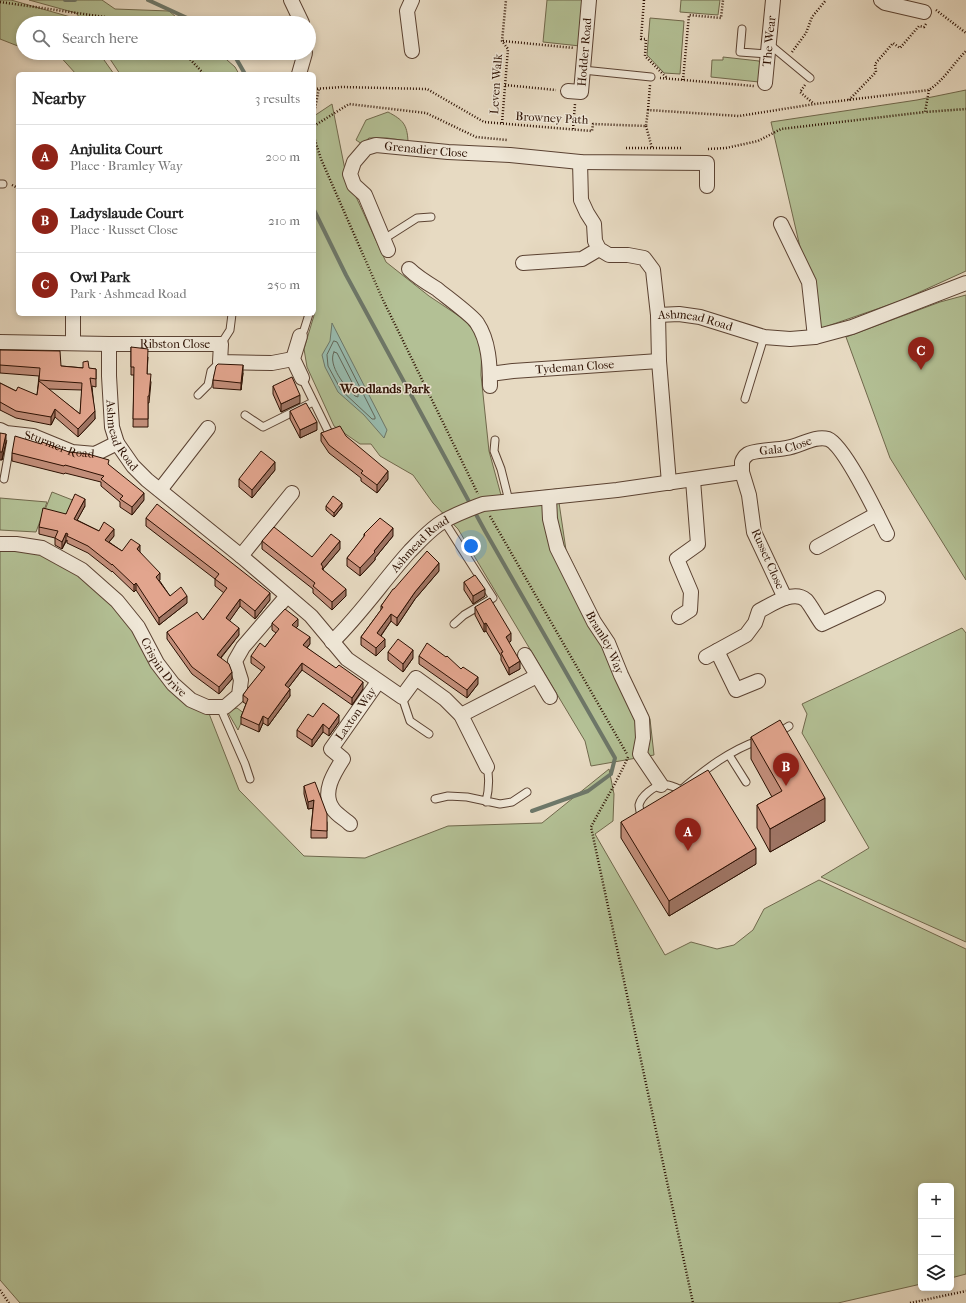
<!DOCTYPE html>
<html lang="en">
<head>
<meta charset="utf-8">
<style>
	body { margin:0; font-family:"IM FELL French Canon",serif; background:#f2f2f2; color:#222 }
	.controls { position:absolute; right:12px; bottom:12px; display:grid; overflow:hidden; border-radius:6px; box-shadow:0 2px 6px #0003 }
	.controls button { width:36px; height:36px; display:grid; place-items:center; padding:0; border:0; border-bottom:1px solid #e0e0e0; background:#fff; color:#222; font:20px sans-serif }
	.you { position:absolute; left:471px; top:546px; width:14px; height:14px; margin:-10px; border:3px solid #fff; border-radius:50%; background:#1a73e8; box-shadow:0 0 0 6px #1a73e833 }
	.badge { display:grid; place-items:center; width:26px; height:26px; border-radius:50%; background:#8f2418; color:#fff; font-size:13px; font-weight:700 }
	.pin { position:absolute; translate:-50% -33px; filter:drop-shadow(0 1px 2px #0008) }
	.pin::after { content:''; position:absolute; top:21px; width:14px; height:12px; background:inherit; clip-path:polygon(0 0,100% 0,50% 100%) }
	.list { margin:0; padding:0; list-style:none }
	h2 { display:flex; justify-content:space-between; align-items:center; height:52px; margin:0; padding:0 16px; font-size:17px }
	h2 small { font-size:13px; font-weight:400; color:#767676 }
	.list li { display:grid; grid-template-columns:26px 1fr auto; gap:12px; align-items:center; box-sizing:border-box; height:64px; padding:0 16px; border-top:1px solid #e0e0e0 }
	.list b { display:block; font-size:15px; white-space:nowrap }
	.list p { margin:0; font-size:13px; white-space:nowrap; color:#767676 }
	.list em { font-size:13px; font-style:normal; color:#767676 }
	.icon { flex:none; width:22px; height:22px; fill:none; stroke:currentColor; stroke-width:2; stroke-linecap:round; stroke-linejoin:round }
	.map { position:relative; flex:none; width:966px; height:1303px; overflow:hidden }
	.search { position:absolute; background:#fff; box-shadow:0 2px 6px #0003; left:16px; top:16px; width:300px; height:44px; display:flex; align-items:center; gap:10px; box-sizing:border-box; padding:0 14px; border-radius:22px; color:#767676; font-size:15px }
	.panel { position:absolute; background:#fff; box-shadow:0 2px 6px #0003; left:16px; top:72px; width:300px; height:244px; border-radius:6px }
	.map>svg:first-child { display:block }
</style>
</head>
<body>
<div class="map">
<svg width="966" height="1303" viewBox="0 0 966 1303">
	<rect width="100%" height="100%" fill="#e7dac2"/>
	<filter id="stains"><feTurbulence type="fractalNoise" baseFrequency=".005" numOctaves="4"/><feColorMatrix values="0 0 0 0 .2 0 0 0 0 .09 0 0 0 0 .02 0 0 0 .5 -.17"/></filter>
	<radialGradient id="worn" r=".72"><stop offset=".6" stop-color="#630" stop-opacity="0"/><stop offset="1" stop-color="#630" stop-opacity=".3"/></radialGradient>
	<path fill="#b3c095" stroke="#70684c" d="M0 0H11L74 18 78 23H23V48L0 39Z
		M29 0H102L115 9 169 11 183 23H84L76 13Z
		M547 0H585L580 46 543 42Z
		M681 0H720L718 15 680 12Z
		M650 18 684 21 680 74 664 73 647 55Z
		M57 53H99L114 74H76Z
		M106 53H219L235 67 239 74H120Z
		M723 57 759 61 761 65 759 82 711 77 712 60H723Z
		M966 90V271L900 301 819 329 771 122 917 100Z
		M332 104 346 175 386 262 429 296 465 320 482 342 481 375 489 451 501 495 557 489 566 550 650 719 654 755 591 766 585 741 458 529 433 503 413 475 380 456 371 444H360L334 426 307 367 304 349 315 312 314 116Z
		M388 112C403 120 407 124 408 141L387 138H369L362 144 356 140 366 120Z
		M966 295V580L890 458 846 337 940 302Z
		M52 492 75 501 69 514 43 515Z
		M0 498 47 502 36 532 0 530Z
		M0 551H41L80 575 115 602 161 676 208 711 239 790 304 856 365 858 448 826 542 823 609 769 614 794 613 821 595 834 665 955 691 942 717 949 734 945 753 930 764 909 819 880 966 949V1274L951 1278V1186H921V1284L838 1303H20L0 1280Z
		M962 628 966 633V942L821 877 869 848 802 733 807 714 802 704Z
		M237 708 245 714 238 730 227 711Z"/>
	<path fill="#98bbae" stroke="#6d7769" d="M332 323 387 430 384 438 364 415 338 392 325 367 322 355 330 341Z"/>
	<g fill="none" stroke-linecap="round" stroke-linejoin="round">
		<path stroke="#626658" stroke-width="1" d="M334 341 337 342 375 417V419H372L341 390 328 366 327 355Z
			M334 352 337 353 358 394V397L355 396C346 388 327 365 334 352Z"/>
		<path stroke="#6d7769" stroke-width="4" d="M65 0H75
			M148 0 198 23
			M233 53 245 74
			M314 210 346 275 485 531 615 758 611 774 588 791 532 811"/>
		<defs>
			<path id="service" d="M742 29 740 52 767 54
				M769 44 810 78
				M583 70 651 77
				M0 184H3
				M384 239 417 218 431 217
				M300 336 304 330 309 314
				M221 344 230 330 232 314
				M302 378 328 431
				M198 395 208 385 211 371 220 362
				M745 399 764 337
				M245 415 263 427 313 402
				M495 440 494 451 501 469 509 501
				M4 479 12 434
				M444 521 493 598 464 615 454 624
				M402 697 410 721 429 734
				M220 707 245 764 250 779
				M778 733 789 726
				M729 755 746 782
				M435 799 448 796 467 797 500 804 512 802 527 792
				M486 802C489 789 490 779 487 767
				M640 812C640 810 639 807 639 805 641 796 654 786 662 785 669 784 675 787 681 790 704 770 730 750 760 740"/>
			<g id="minor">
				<path d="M291 0 302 23"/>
				<path d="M881 0 885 3 924 12"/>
				<path d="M412 51 407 11 412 0"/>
				<path d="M299 74 305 53"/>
				<path id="s1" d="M765 83 773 0"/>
				<path id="s2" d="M568 91 581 92 589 0"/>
				<path d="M580 162 581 200 587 213 594 224 595 241 599 249 609 255H628L644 258 653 270 658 315 659 361 669 483"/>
				<path d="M781 224 809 282 815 337"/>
				<path id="s3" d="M388 250 365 195 354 185 350 174 354 162 366 148 376 145 448 152 510 155 580 162 707 163V186"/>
				<path d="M523 263 582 259 599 249"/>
				<path d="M409 269C417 277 427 283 437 289 444 295 473 316 477 323 489 341 490 365 490 386"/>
				<path id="s4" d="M658 315 679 314 700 317 764 337 790 339 815 337 852 327 966 283"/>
				<path d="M300 336 293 359 302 378"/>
				<path id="s5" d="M0 342 109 344H221L220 362 272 363 293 359"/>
				<path d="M73 343V314"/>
				<path id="s6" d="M109 344V376L112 427 117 443 133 466 147 480 241 556 311 616 347 659 402 697 416 678 445 699 461 715 487 767"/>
				<path id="s7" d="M490 374 513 371 659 361"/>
				<path id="s8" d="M0 430 6 433 33 436 72 452 95 454 117 443"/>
				<path d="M160 490 208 428"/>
				<path id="s9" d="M549 498 550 519 557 548 594 622 608 643 621 675 642 719 643 738 640 754 661 785"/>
				<path id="s10" d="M0 544H16L42 548 82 570 117 601 138 627 157 663 173 684 191 700 207 707H225L239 695 241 680 235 661 243 647 287 596"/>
				<path d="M817 547 877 514"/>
				<path d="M241 556 292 493"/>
				<path id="s11" d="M785 598 754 532 749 495 742 472V462C743 459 745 456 748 454 754 450 778 450 786 448 799 447 814 435 828 439 844 445 878 516 887 534"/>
				<path d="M679 617 690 610 691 592 677 559 698 544 693 480"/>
				<path id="s12" d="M332 642C361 614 383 581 410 551 420 541 431 528 444 521 456 514 470 509 483 504L617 490 742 472"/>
				<path d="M717 651 736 690 758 681"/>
				<path d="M525 655 550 697"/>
				<path d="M706 657 746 635 755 623 759 611C771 605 793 589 806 600 810 604 818 619 822 624L878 598"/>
				<path d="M461 715 537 676"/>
				<path id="s13" d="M350 824C345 819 337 815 333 809 321 793 334 773 343 759L331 749 378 682"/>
			</g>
		</defs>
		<use href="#service" stroke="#5b4232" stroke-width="9"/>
		<use href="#minor" stroke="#5b4232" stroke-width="16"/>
		<path stroke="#2c1002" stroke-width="2.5" stroke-dasharray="1 2" stroke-linecap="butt" d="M644 0 641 39H646L645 56 667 78
			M0 2 147 23
			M936 10 966 33
			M503 41 574 48
			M792 52 806 33 812 17 826 0
			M184 53 204 74
			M660 78 754 86
			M683 80 689 15 721 18 723 0
			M505 85 556 90
			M805 85 800 92 814 104
			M314 89 342 87 427 89 484 122 592 131 593 124 646 126 648 110 739 116 815 104 929 90C944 80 953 64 966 51
			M929 90 925 112 966 109
			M849 100 876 72 875 64 893 43 900 48 919 26 924 27 926 24
			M648 110 650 85
			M314 114 319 88
			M502 123 508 49 502 41 506 0
			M314 126 349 104 426 113 476 137 507 140
			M646 126 652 148
			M573 129 575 104
			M314 137 321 159 383 300 478 494
			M626 148H681
			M708 149 726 148 758 141 781 129 925 112
			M12 185 18 188
			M490 516 627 754
			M628 757C617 782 603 804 591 827L693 1303
			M0 1290 9 1303
			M910 1303 966 1291"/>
		<use href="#service" stroke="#efe7d7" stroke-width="7"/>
		<use href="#minor" stroke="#efe7d7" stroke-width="14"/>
	</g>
	<path fill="#c28e7a" stroke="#2c1002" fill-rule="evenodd" d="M131 347 148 357 147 374 151 382 149 403H148V427H133L134 375H131Z
		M0 350 61 366 96 369V387L92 386 95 419 78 437 55 417 51 425 16 418 0 410V383L16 391 37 395 39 376 0 373ZM48 389 82 390 80 414Z
		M243 373 241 390 213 388V380Z
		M273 386 300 403 281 412 273 394Z
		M290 411 317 430 300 438 290 419Z
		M0 433 6 442 2 460H0Z
		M321 433 346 436 388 479 377 493 361 481V478L329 453 321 441Z
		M69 452 109 465 144 500 132 515 120 507V502L101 486V482L65 473 64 474 12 461V453Z
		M275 470 252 498 239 487V479Z
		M85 506 77 520 99 531 114 536 109 542 122 551 140 552 170 596 187 603 159 625 136 590 134 592 112 571V572L88 553 67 543V540L62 549 55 545V538L39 534V527L66 514Z
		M326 506 342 507 334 517 326 510Z
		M146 518 270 600 255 619 240 606 229 621 239 635 221 658 232 679 219 694 192 674 167 639V632L203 620 224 593 215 586V579L146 526Z
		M364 534 393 536 375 558V560L360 576 347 566V558L364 537Z
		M262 541 312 557 340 549 323 569V570L346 596 332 610 313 593V589L262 549Z
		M439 571 415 599 397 626 391 621 381 636 385 647 376 656 361 645V637L381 610V606L394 589Z
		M464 582 485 596 473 604 464 590Z
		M475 607 511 641 509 643 520 669 509 675 501 660V656L486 631 484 632 475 615Z
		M272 623 298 626 296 628 310 644 307 648 363 689 352 705 302 670 288 688 290 696 268 726 263 723 259 732 241 724V717L246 704 243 702V695L262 671 251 663V656L265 647 276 633 272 630Z
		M388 652 413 658 403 672 388 660Z
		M419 656 478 684 467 698 419 664Z
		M313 717 339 722 329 736 323 732 312 747 297 737V730Z
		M751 737 825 821 770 852 757 828V805L772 797 751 759Z
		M304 786 327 822V838H311V830L313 808 308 809 304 794Z
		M621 822 756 864 669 916 621 838Z"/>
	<path fill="#9e7463" stroke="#2c1002" d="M243 365V373L241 390V383Z
		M300 395V403L281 412V404Z
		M55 409V417L51 425V417Z
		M95 411V419L78 437V429Z
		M317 422V430L300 438V430Z
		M6 434V442L2 460V452Z
		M275 462V470L252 498V490Z
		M388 471V479L377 493V485Z
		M144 493V500L132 515V507Z
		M85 499V506L74 526V519Z
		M342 503V507L334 517V513Z
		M393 528V536L375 558V560L360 576V568Z
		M114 529V536L105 547V540Z
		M66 533V540L62 549V542Z
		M340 541V549L323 569V574L321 564Z
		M140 545V552L137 556V549Z
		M439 563V571L415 599 397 626V618L415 592Z
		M160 573V580L156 584V577Z
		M136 583V590L134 592V585Z
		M346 589V596L332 610V602Z
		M485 589V596L473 604V596Z
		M270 593V600L255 619V611Z
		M187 596V603L159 625V618Z
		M240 599V606L226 626V618Z
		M391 614V621L377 641V633Z
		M298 619V626L292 632V625Z
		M486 623V631L484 632V624Z
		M239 628V635L217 662V655Z
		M511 633V641L506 645V637Z
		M310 637V644L303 652V645Z
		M385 639V647L376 656V648Z
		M413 650V658L403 672V664Z
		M520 661V669L509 675V668Z
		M302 663V670L285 692V685Z
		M232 672V679L219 694V687Z
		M478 677V684L467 698V690Z
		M363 682V689L352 705V698Z
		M290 689V696L268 726V719Z
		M339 715V722L329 736V729Z
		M263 716V723L259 732V725Z
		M323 724V732L312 747V740Z
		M825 798V821L770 852V829Z
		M314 800V808L308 809V802Z
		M756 848V864L669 916V901Z"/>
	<path fill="#e2a58e" stroke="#2c1002" d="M131 347 148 349 147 374H151L149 396H148V419H133L134 367H131Z
		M0 350 60 351 61 366 83 368V362L88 361 89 368 96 369V379L90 378 95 411 78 429 55 409 51 417 16 411 0 402V383L16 391 18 387 37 395 39 381 80 414 82 383 39 380 40 368 0 365Z
		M218 364 243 365 241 383 213 380 216 366Z
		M292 377 300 395 281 404 273 386Z
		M306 403 317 422 300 430 290 411Z
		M340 426 346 436 388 471 377 485 361 473 363 471 329 445 321 433Z
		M0 433 6 434 2 452H0Z
		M15 436 41 444 42 442 69 452 88 454 109 460 108 464 144 493 132 507 120 499 123 496 101 479 104 476 65 465 64 466 12 453Z
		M261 451 275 462 252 490 239 479Z
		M75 494 85 499 74 519 99 531 104 522 114 529 105 540 122 551 131 539 140 545 137 549 160 573 156 577 170 596 181 587 187 596 159 618 136 583 134 585 112 564V565L88 546 67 536 68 534 66 533 62 542 55 538 58 531 39 527 43 508 66 514Z
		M333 496 342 503 334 513 326 506Z
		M157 504 270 593 255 611 240 599 226 618 239 628 217 655 229 664 232 672 219 687 192 667 167 632 197 612 203 620 227 588 215 579 219 574 146 518Z
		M380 518 393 528 374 551 375 552 360 568 347 558 365 535 364 534Z
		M274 527 312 557 331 534 340 541 321 564 323 567 322 569 346 589 332 602 313 586 315 583 262 541Z
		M427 551 439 563 415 592 397 618 391 614 377 633 385 639 376 648 361 637 383 607 381 606 393 589H394Z
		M475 575 485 589 473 596 464 582Z
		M490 598 511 633 506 637 520 661 509 668 501 653 503 652 486 623 484 624 475 607Z
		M285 609 298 619 292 625 310 637 303 645 336 668 339 665 363 682 352 698 302 663 285 685 290 689 268 719 263 716 259 725 241 717 248 699 243 695 248 688 265 667 251 656 260 643 265 647 279 629 272 623Z
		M398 639 413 650 403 664 388 652Z
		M427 643 446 657 447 656 461 669 463 667 478 677 467 690 419 656Z
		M323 703 339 715 329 729 323 724 312 740 297 730 308 714 313 717Z
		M780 720 825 798 770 829 757 805 782 791 751 737Z
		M708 770 756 848 669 901 621 822Z
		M315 782 327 814V831L311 830 314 800 308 802 304 786Z"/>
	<g text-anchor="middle" stroke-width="3" stroke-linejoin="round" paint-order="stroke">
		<g font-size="12" fill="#2c1002" stroke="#efe7d7">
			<text dy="4" stroke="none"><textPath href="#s1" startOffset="42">The Wear</textPath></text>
			<text dy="4" stroke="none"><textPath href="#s2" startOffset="53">Hodder Road</textPath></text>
			<text transform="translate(496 84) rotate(-86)" y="4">Leven Walk</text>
			<text transform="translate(552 118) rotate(3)" y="4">Browney Path</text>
			<text dy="4" stroke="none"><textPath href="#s3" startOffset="178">Grenadier Close</textPath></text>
			<text dy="4" stroke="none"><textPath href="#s4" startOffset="38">Ashmead Road</textPath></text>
			<text dy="4" stroke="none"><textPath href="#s5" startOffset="175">Ribston Close</textPath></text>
			<text dy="4" stroke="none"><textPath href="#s7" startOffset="85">Tydeman Close</textPath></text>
			<text dy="4" stroke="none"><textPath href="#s6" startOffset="94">Ashmead Road</textPath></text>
			<text dy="4" stroke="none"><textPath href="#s8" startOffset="62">Sturmer Road</textPath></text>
			<text dy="4" stroke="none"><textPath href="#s11" startOffset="193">Gala Close</textPath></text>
			<text dy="4" stroke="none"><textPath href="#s12" startOffset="132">Ashmead Road</textPath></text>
			<text transform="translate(768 559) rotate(66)" y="4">Russet Close</text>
			<text dy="4" stroke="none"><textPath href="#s9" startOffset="157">Bramley Way</textPath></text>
			<text dy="4" stroke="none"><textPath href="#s10" startOffset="216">Crispin Drive</textPath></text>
			<text dy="4" stroke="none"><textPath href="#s13" startOffset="136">Laxton Way</textPath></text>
		</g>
		<g font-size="13" font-weight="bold" fill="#2c1002" stroke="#efe7d7">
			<text x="385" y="393">Woodlands Park</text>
		</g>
	</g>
	<rect width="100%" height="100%" filter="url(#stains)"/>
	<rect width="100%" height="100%" fill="url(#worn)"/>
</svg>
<div class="controls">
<button>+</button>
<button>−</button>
<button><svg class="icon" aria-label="layers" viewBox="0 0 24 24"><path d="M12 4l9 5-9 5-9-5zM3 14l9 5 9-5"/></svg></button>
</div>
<div class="you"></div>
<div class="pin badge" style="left:688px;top:851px">A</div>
<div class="pin badge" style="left:786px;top:786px">B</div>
<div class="pin badge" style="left:921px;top:370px">C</div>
<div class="search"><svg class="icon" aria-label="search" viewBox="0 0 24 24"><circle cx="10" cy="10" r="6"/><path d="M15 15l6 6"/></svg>Search here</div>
<section class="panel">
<h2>Nearby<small>3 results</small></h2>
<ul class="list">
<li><span class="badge">A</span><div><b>Anjulita Court</b><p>Place · Bramley Way</p></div><em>200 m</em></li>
<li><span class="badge">B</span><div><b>Ladyslaude Court</b><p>Place · Russet Close</p></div><em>210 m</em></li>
<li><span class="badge">C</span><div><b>Owl Park</b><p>Park · Ashmead Road</p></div><em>250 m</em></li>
</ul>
</section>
</div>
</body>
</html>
